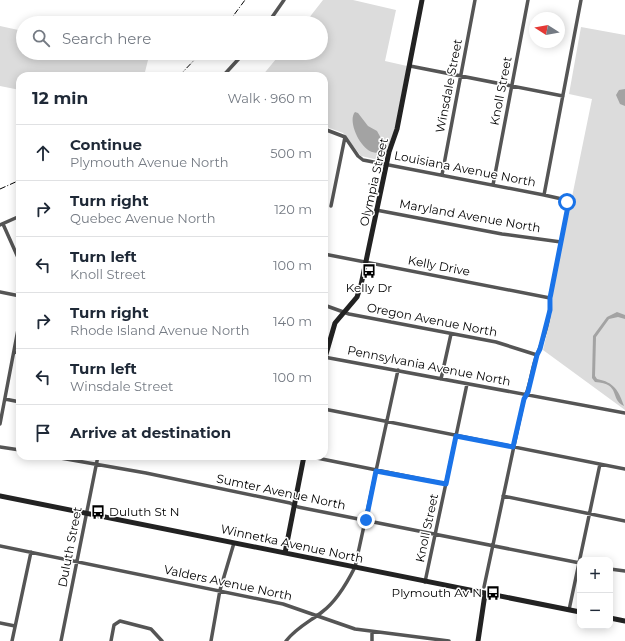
<!DOCTYPE html>
<html lang="en">
<head>
<meta charset="utf-8">
<style>
	body { margin:0; font-family:Montserrat,sans-serif; background:#f2f2f3; color:#1f2937 }
	.controls { position:absolute; right:12px; bottom:12px; display:grid; overflow:hidden; border-radius:8px; box-shadow:0 2px 10px #0003 }
	.controls button { width:36px; height:36px; display:grid; place-items:center; padding:0; border:0; border-bottom:1px solid #e0e1e3; background:#fff; color:#1f2937; font:20px sans-serif }
	.compass { position:absolute; left:529px; top:12px; width:36px; height:36px; border-radius:50%; background:#fff; box-shadow:0 2px 10px #0003; rotate:281deg }
	.stop { position:absolute; width:12px; height:12px; margin:-9px; border:3px solid #1a73e8; border-radius:50%; background:#fff }
	.stop.end { background:#1a73e8; border-color:#fff; box-shadow:0 1px 4px #0008 }
	.list { margin:0; padding:0; list-style:none }
	h2 { display:flex; justify-content:space-between; align-items:center; height:52px; margin:0; padding:0 16px; font-size:17px }
	h2 small { font-size:13px; font-weight:400; color:#747a83 }
	.list li { display:grid; grid-template-columns:26px 1fr auto; gap:12px; align-items:center; box-sizing:border-box; height:56px; padding:0 16px; border-top:1px solid #e0e1e3 }
	.list b { display:block; font-size:15px; white-space:nowrap }
	.list p { margin:0; font-size:13px; white-space:nowrap; color:#747a83 }
	.list em { font-size:13px; font-style:normal; color:#747a83 }
	.icon { flex:none; width:22px; height:22px; fill:none; stroke:currentColor; stroke-width:2; stroke-linecap:round; stroke-linejoin:round }
	.map { position:relative; flex:none; width:625px; height:641px; overflow:hidden }
	.search { position:absolute; background:#fff; box-shadow:0 2px 10px #0003; left:16px; top:16px; width:312px; height:44px; display:flex; align-items:center; gap:10px; box-sizing:border-box; padding:0 14px; border-radius:22px; color:#747a83; font-size:15px }
	.panel { position:absolute; background:#fff; box-shadow:0 2px 10px #0003; left:16px; top:72px; width:312px; height:388px; border-radius:12px }
	.map>svg:first-child { display:block }
</style>
</head>
<body>
<div class="map">
<svg width="625" height="641" viewBox="0 0 625 641">
	<rect width="100%" height="100%" fill="#fff"/>
	<path fill="#dcdcdc" d="M323 0H353L396 10 385 61 407 66 395 129 383 161 361 156 343 133 324 126V76H262L281 53H321V23H305Z
		M0 26 23 31V53H136L149 56 144 76H20V90L0 86Z
		M581 27 625 35V410L543 350 552 311 553 290 592 99 569 94Z"/>
	<path fill="#a3a3a3" d="M625 89V106L620 104 616 95 619 90Z
		M355 112 358 113 368 126 377 131 383 142 379 152C364 158 346 122 355 112Z
		M617 312 625 315V319L618 317 609 319 596 337 595 376 597 379C614 382 619 391 624 406 609 399 622 384 595 382L592 378 593 336 607 317Z"/>
	<g fill="none" stroke-linecap="round" stroke-linejoin="round">
		<path stroke="#555" stroke-width="3.5" d="M268 23 284 0
			M410 66 563 96
			M223 76 244 53
			M324 129 345 137 358 156 363 160 544 195 562 199 567 202 568 206 550 298C551 318 544 337 537 355 531 369 531 385 524 399L484 587
			M442 175 475 0
			M493 185 528 0
			M544 195 581 0
			M331 206 345 137
			M376 210 502 234 561 242
			M3 224 20 262
			M0 225 20 216
			M324 254 550 298
			M0 292 20 296
			M324 305 349 314 496 342 537 355
			M14 352 20 353
			M324 357 625 413
			M441 379 451 334
			M5 399 20 402
			M324 409 625 469
			M0 424 20 319
			M0 447 20 450
			M49 456 146 473 290 503 298 507 580 563
			M307 456 446 484
			M503 496 625 521
			M0 546 283 604 355 629 449 641
			M610 569 625 571
			M425 582 467 384
			M569 610 600 464
			M0 623 15 626
			M12 641 31 552
			M61 641 98 456
			M111 641 114 625 120 621 151 629 162 641
			M211 641 220 590 234 543
			M286 641C296 628 309 622 322 612 337 601 347 583 355 567L398 370
			M372 641V632"/>
		<path stroke="#222" stroke-width="5" d="M324 361 335 323 357 297 361 285 389 152 397 129 422 0
			M0 496 580 612
			M285 553 304 456
			M610 618 625 621
			M478 641 485 594"/>
		<path stroke="#000" stroke-width="1" stroke-dasharray="6 2 1 2" stroke-linecap="butt" d="M228 23 245 0
			M179 76 201 53
			M0 189 20 180"/>
	</g>
	<g fill="none" stroke-linecap="round" stroke-linejoin="round">
		<path stroke="#1a73e8" stroke-width="5" d="M366 520 376 471 446 484 456 436 513 447 524 399 528 392 537 355 540 349 550 310V298L568 206 567 202"/>
	</g>
	<defs>
		<symbol id="bus-bare" viewBox="-9 -9 18 18"><path d="M-5-6H5V4H4V6H2V4H-2V6H-4V4H-5ZM-3.5-4V0h7V-4ZM-3.5 1.2v1.5H-2V1.2ZM2 1.2v1.5H3.5V1.2Z" fill="#000" stroke="#fff" stroke-width="2.5" paint-order="stroke"/></symbol>
	</defs>
	<g fill-rule="evenodd">
		<use href="#bus-bare" x="359" y="261" width="20" height="20"/>
		<use href="#bus-bare" x="88" y="502" width="20" height="20"/>
		<use href="#bus-bare" x="483" y="583" width="20" height="20"/>
	</g>
	<g text-anchor="middle" stroke-width="3" stroke-linejoin="round" paint-order="stroke">
		<g font-size="12" fill="#000" stroke="#fff">
			<text transform="translate(449 86) rotate(-79)" y="4">Winsdale Street</text>
			<text transform="translate(501 91) rotate(-79)" y="4">Knoll Street</text>
			<text transform="translate(465 169) rotate(11)" y="4">Louisiana Avenue North</text>
			<text transform="translate(374 182) rotate(-77)" y="4">Olympia Street</text>
			<text transform="translate(470 216) rotate(10)" y="4">Maryland Avenue North</text>
			<text transform="translate(439 266) rotate(11)" y="4">Kelly Drive</text>
			<text transform="translate(432 320) rotate(11)" y="4">Oregon Avenue North</text>
			<text transform="translate(429 366) rotate(11)" y="4">Pennsylvania Avenue North</text>
			<text transform="translate(281 492) rotate(12)" y="4">Sumter Avenue North</text>
			<text transform="translate(427 528) rotate(-78)" y="4">Knoll Street</text>
			<text transform="translate(292 544) rotate(12)" y="4">Winnetka Avenue North</text>
			<text transform="translate(70 547) rotate(-79)" y="4">Duluth Street</text>
			<text transform="translate(228 583) rotate(12)" y="4">Valders Avenue North</text>
		</g>
		<g font-size="12" fill="#000" stroke="#fff">
			<text x="369" y="292">Kelly Dr</text>
			<text x="109" y="516" text-anchor="start">Duluth St N</text>
			<text x="482" y="597" text-anchor="end">Plymouth Av N</text>
		</g>
	</g>
</svg>
<div class="controls">
<button>+</button>
<button>−</button>
</div>
<svg class="compass" viewBox="-18 -18 36 36"><path d="M0-13l5 13h-10z" fill="#e53935"/><path d="M0 13l5-13h-10z" fill="#747a83"/></svg>
<div class="stop" style="left:567px;top:202px"></div>
<div class="stop end" style="left:366px;top:520px"></div>
<div class="search"><svg class="icon" aria-label="search" viewBox="0 0 24 24"><circle cx="10" cy="10" r="6"/><path d="M15 15l6 6"/></svg>Search here</div>
<section class="panel">
<h2>12 min<small>Walk · 960 m</small></h2>
<ul class="list">
<li><svg class="icon" aria-label="ahead" viewBox="0 0 24 24"><path d="M12 20V5M6 11l6-6 6 6"/></svg><div><b>Continue</b><p>Plymouth Avenue North</p></div><em>500 m</em></li>
<li><svg class="icon" aria-label="right" viewBox="0 0 24 24"><path d="M7 20v-9h11M14 6l5 5-5 5"/></svg><div><b>Turn right</b><p>Quebec Avenue North</p></div><em>120 m</em></li>
<li><svg class="icon" aria-label="left" viewBox="0 0 24 24"><path d="M17 20v-9H6M10 6l-5 5 5 5"/></svg><div><b>Turn left</b><p>Knoll Street</p></div><em>100 m</em></li>
<li><svg class="icon" aria-label="right" viewBox="0 0 24 24"><path d="M7 20v-9h11M14 6l5 5-5 5"/></svg><div><b>Turn right</b><p>Rhode Island Avenue North</p></div><em>140 m</em></li>
<li><svg class="icon" aria-label="left" viewBox="0 0 24 24"><path d="M17 20v-9H6M10 6l-5 5 5 5"/></svg><div><b>Turn left</b><p>Winsdale Street</p></div><em>100 m</em></li>
<li><svg class="icon" aria-label="arrive" viewBox="0 0 24 24"><path d="M6 21V4h12l-3 4 3 4H6"/></svg><div><b>Arrive at destination</b></div></li>
</ul>
</section>
</div>
</body>
</html>
